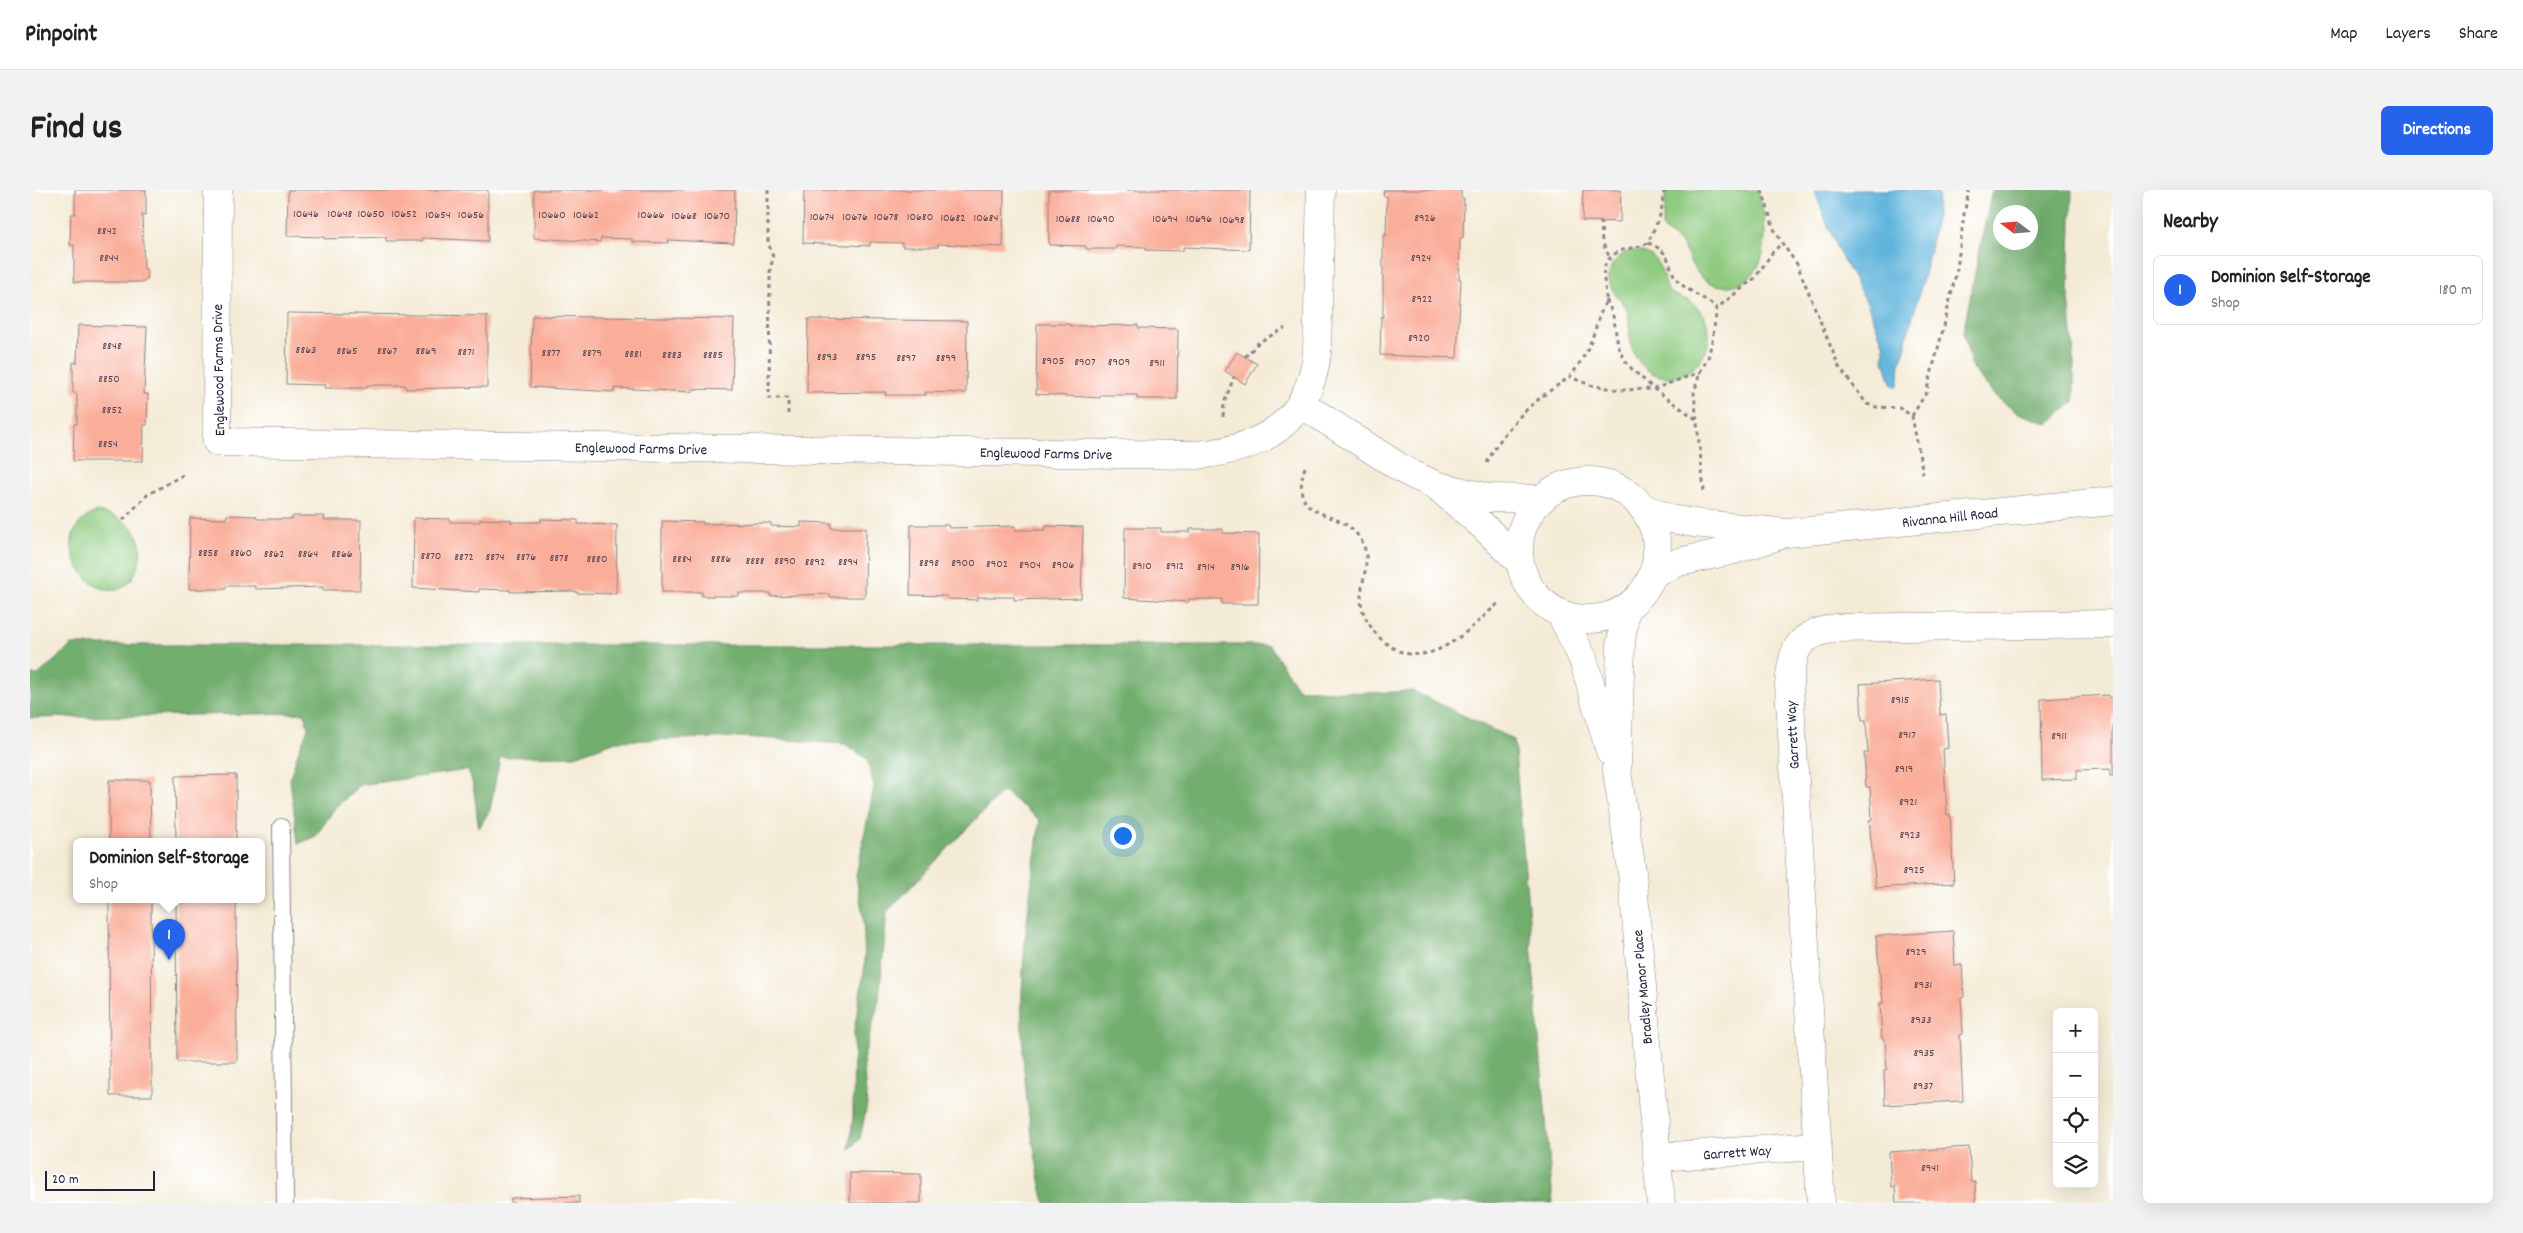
<!DOCTYPE html>
<html lang="en">
<head>
<meta charset="utf-8">
<style>
	body { margin:0; font-family:Dekko,sans-serif; background:#f2f2f2; color:#222 }
	.controls { position:absolute; right:15px; bottom:15px; display:grid; overflow:hidden; border-radius:8px; box-shadow:0 5px 20px #0002 }
	.controls button { width:45px; height:45px; display:grid; place-items:center; padding:0; border:0; border-bottom:1px solid #e0e0e0; background:#fff; color:#222; font:25px sans-serif }
	.compass { position:absolute; left:1963px; top:15px; width:45px; height:45px; border-radius:50%; background:#fff; box-shadow:0 5px 20px #0002; rotate:286deg }
	.scale { position:absolute; left:15px; bottom:12px; width:110px; box-sizing:border-box; padding-left:5px; border:2px solid #22223b; border-top:0; font-size:14px; line-height:18px; white-space:nowrap; color:#22223b; -webkit-text-stroke:4px #fff; paint-order:stroke }
	.you { position:absolute; left:1092px; top:645px; width:18px; height:18px; margin:-12px; border:4px solid #fff; border-radius:50%; background:#1a73e8; box-shadow:0 0 0 8px #1a73e833 }
	.badge { display:grid; place-items:center; width:32px; height:32px; border-radius:50%; background:#2563eb; color:#fff; font-size:16px; font-weight:700 }
	.pin { position:absolute; translate:-50% -41px; filter:drop-shadow(0 1px 2px #0008) }
	.pin::after { content:''; position:absolute; top:26px; width:18px; height:15px; background:inherit; clip-path:polygon(0 0,100% 0,50% 100%) }
	.popup { position:absolute; left:43px; top:648px; width:192px; height:65px; box-sizing:border-box; display:grid; place-content:center; border-radius:8px; background:#fff; filter:drop-shadow(0 1px 4px #0005); font-size:16px; white-space:nowrap; color:#767676 }
	.popup b { font-size:19px; color:#222 }
	.popup::after { content:''; position:absolute; left:50%; top:100%; margin-left:-10px; border:10px solid transparent; border-top-color:#fff }
	.list { margin:0; padding:0; list-style:none }
	h2 { display:flex; justify-content:space-between; align-items:center; height:65px; margin:0; padding:0 20px; font-size:21px }
	h2 small { font-size:16px; font-weight:400; color:#767676 }
	.list li { display:grid; grid-template-columns:32px 1fr auto; gap:15px; align-items:center; box-sizing:border-box; height:70px; margin:0 10px 10px; padding:0 10px; border:1px solid #e0e0e0; border-radius:8px }
	.list b { display:block; font-size:19px; white-space:nowrap }
	.list p { margin:0; font-size:16px; white-space:nowrap; color:#767676 }
	.list em { font-size:16px; font-style:normal; color:#767676 }
	.icon { flex:none; width:28px; height:28px; fill:none; stroke:currentColor; stroke-width:2; stroke-linecap:round; stroke-linejoin:round }
	.map { position:relative; flex:none; width:2083px; height:1013px; overflow:hidden; border-radius:8px }
	header { display:flex; align-items:center; gap:30px; box-sizing:border-box; height:70px; padding:0 25px; background:#fff; border-bottom:1px solid #e0e0e0 }
	header strong { font-size:24px }
	nav { display:flex; gap:28px; margin-inline-start:auto; font-size:18px }
	.intro { display:flex; align-items:center; justify-content:space-between; box-sizing:border-box; height:120px; padding:0 30px }
	h1 { margin:0; font-size:35px }
	.button { padding:12px 22px; border-radius:8px; background:#2563eb; color:#fff; font-size:18px; font-weight:700 }
	main { display:flex; gap:30px; padding:0 30px }
	aside { flex:1; background:#fff; border-radius:8px; box-shadow:0 5px 20px #0002 }
	.map>svg:first-child { display:block }
</style>
</head>
<body>
<header>
<strong>Pinpoint</strong>
<nav><a>Map</a><a>Layers</a><a>Share</a></nav>
</header>
<div class="intro"><h1>Find us</h1><a class="button">Directions</a></div>
<main>
<div class="map">
<svg width="2083" height="1013" viewBox="0 0 2083 1013">
	<rect width="100%" height="100%" fill="#fff"/>
	<filter id="ink" filterUnits="userSpaceOnUse"><feTurbulence type="fractalNoise" baseFrequency=".02" numOctaves="2"/><feDisplacementMap in="SourceGraphic" scale="10" xChannelSelector="R" yChannelSelector="G"/><feConvolveMatrix kernelMatrix="1 2 1 2 8 2 1 2 1" color-interpolation-filters="sRGB"/></filter>
	<filter id="wash" filterUnits="userSpaceOnUse"><feTurbulence type="fractalNoise" baseFrequency=".0096" numOctaves="4" result="noise"/><feDisplacementMap in="SourceGraphic" scale="20" xChannelSelector="R" yChannelSelector="G"/><feGaussianBlur stdDeviation="1.12" result="paint"/><feColorMatrix in="noise" values="0 0 0 0 0 0 0 0 0 0 0 0 0 0 0 0 0 1.4 0 .05"/><feComposite in="paint" operator="in"/></filter>
	<g filter="url(#wash)">
		<rect width="100%" height="100%" fill="#f4ebd6"/>
		<path fill="#8eca7f" stroke="#58765d" d="M1637 0H1728C1736 29 1744 78 1710 93 1701 98 1687 97 1677 91 1661 81 1660 67 1651 54 1646 47 1637 46 1632 36Z
			M1599 61C1629 60 1630 77 1638 101 1647 108 1659 108 1667 117 1704 157 1647 212 1612 175 1591 154 1607 127 1592 112 1573 93 1574 73 1599 61Z
			M66 322C94 325 117 342 109 372 88 448 0 350 66 322Z"/>
		<path fill="#72ae6e" stroke="#4a6854" fill-rule="evenodd" d="M1962 0H2042L2039 106 2044 168V212L2018 234 1986 222 1964 205 1942 178 1933 142ZM1970 22H2000V52H1970Z
			M42 455H1239L1268 499 1338 503 1383 501 1484 550 1523 1013H1015C999 944 990 872 992 801 994 744 1002 687 1010 630L973 601 857 722 849 810 833 870 837 915 830 949 819 960 823 926 824 841 835 775 833 726 826 686 844 597 837 569 815 554 713 547 586 551 545 566 470 567 460 620 449 638C445 618 446 598 438 580L330 595 305 618 286 646 268 654 260 589 266 568 278 538 275 523 0 528V485H8Z"/>
		<path fill="#5fb4db" stroke="#406b8b" d="M1784 0H1909C1904 54 1891 98 1876 150 1877 160 1872 165 1870 174 1869 181 1870 188 1868 195L1865 197 1861 193 1854 170V156L1837 113 1808 61Z"/>
		<g id="blocks">
			<path fill="#faae9a" d="M45 0H116V25H112L114 79H117V90H114V92H44V55H40L41 24H45Z
				M258 0H458V51L392 48V51H356V47L294 49V47L257 46Z
				M504 0H705L704 53 638 50 639 53 603 52 602 49 571 48 570 52 504 48Z
				M774 0H974L973 57 908 54V57H872V53L840 52V56L773 53Z
				M1019 0H1220L1219 60 1153 57V61L1116 60V57L1086 56V59H1056V56L1019 55Z
				M1354 0H1431V8H1434L1433 48H1430L1429 89H1431L1427 168 1350 165 1351 127H1353V46H1356L1357 6H1353Z
				M1553 0H1591L1590 32 1552 31Z
				M257 123 457 126V197L376 199 375 195H337V198H295L296 195 256 194Z
				M502 126 704 129 702 200 662 199V202L584 198V202L500 197Z
				M778 129 937 131 936 203 895 202 896 205H855L856 202 777 203Z
				M1007 134H1040V136L1108 135V138L1148 139 1147 209H1107V205H1070V208L1006 204Z
				M48 135 117 137 114 204H118L117 235H114L113 271H43L44 234H47V203H43V172L47 173Z
				M1207 162 1227 174 1215 194 1195 181Z
				M197 325 226 326 227 329H262L263 326H295L294 330H331L330 400H293V397L226 399 225 396H196V399H159L160 328 196 329Z
				M384 328 420 329V332H450V329L481 330V332H511V329L548 330V334L587 335 586 404 546 403V401L480 402V400L449 399V402L383 398Z
				M632 331 673 332V334L741 333V336L771 337V332L801 333V338H836L835 407H800V404L740 406V403H709V406H672V402H632Z
				M881 335H918L919 338 985 336V340H1016L1015 336 1053 337 1051 408 984 410V407H948V410L917 409V406L880 405Z
				M1095 338H1131V342H1160V339H1193V343L1229 344 1228 414H1192V409H1159V412L1094 408Z
				M1908 489 1910 525 1916 524 1918 558 1913 559 1917 625 1920 624 1924 693 1846 698 1839 630H1842L1840 597H1836L1834 563H1838L1836 530H1832L1830 494Z
				M2078 505V508H2083V586H2080V579L2047 580V589L2012 590 2011 509Z
				M206 585V651H146L145 586Z
				M79 590H120L121 651H79Z
				M79 709H121L122 906H80Z
				M146 709H206L207 872H147Z
				M1923 741 1925 776 1932 775 1934 807 1931 808 1933 844 1930 845 1933 911 1855 915 1854 880H1857L1855 849H1852L1850 813H1853L1846 746Z
				M1939 957 1941 992 1945 991 1946 1013H1866L1865 996 1861 997 1859 962Z
				M820 983 891 984V1013H820Z
				M549 1006V1013H481V1008Z"/>
		</g>
	</g>
	<g filter="url(#ink)">
		<use href="#blocks" fill-opacity="0" stroke="#8b8688" stroke-width="1"/>
		<g fill="none" stroke-linecap="round" stroke-linejoin="round">
			<defs>
				<path id="lane" d="M251 637 255 1013"/>
				<path id="street" d="M188 0 187 252 1167 265C1232 259 1279 233 1287 163L1291 0
					M1271 214 1377 282 1405 295 1460 308 1512 309
					M1489 360a69 69 0 1 1 138 0a69 69 0 1 1-138 0Z
					M1410 299 1453 336 1490 372
					M1614 318 1640 329 1664 333 1757 343 2083 311
					M1624 383 1649 372 1704 360 1748 346
					M1596 418 1591 451 1587 581 1602 682 1631 1013
					M1531 424 1553 469 1580 561
					M1628 967 1787 956
					M1791 1013 1759 495C1763 458 1767 445 1805 438L2083 434"/>
			</defs>
			<use href="#lane" stroke="#8b8688" stroke-width="18"/>
			<use href="#street" stroke="#8b8688" stroke-width="29"/>
			<path stroke="#8b8688" stroke-width="3" stroke-dasharray="4 4" stroke-linecap="butt" d="M738 0V52L743 67 740 82 739 208H758V227
				M1634 0 1631 23 1618 53C1606 59 1592 57 1582 66 1567 79 1577 94 1576 110 1575 114 1572 120 1570 124 1562 151 1557 164 1540 187L1560 195 1589 200 1624 199 1666 229
				M1732 0 1744 39 1752 53 1767 74 1809 177 1837 214 1846 217 1870 218 1882 226 1893 284
				M1571 31 1572 52 1580 68
				M1618 53C1646 63 1635 80 1651 94 1662 103 1676 109 1687 118
				M1576 110C1588 130 1583 141 1590 160 1595 177 1612 187 1624 199L1670 182
				M1215 167 1229 152 1255 138
				M1882 226 1896 203 1914 136 1927 79 1934 24 1939 0
				M1193 227 1194 213 1204 187
				M1457 273C1476 234 1504 210 1540 187
				M1275 277C1257 333 1309 317 1329 347 1344 368 1331 387 1331 409 1331 424 1341 439 1351 449 1396 490 1437 440 1470 412
				M1674 301 1664 203 1670 182 1678 168 1682 151 1687 118 1725 88 1742 63 1752 53
				M93 330 117 305 153 285"/>
			<use href="#lane" stroke="#fff" stroke-width="16"/>
			<use href="#street" stroke="#fff" stroke-width="28"/>
		</g>
	</g>
	<g text-anchor="middle" stroke-width="4" stroke-linejoin="round" paint-order="stroke">
		<g font-size="12" fill="#584553">
			<text x="276" y="27">10646</text>
			<text x="310" y="27">10648</text>
			<text x="341" y="27">10650</text>
			<text x="374" y="27">10652</text>
			<text x="408" y="28">10654</text>
			<text x="441" y="28">10656</text>
			<text x="522" y="28">10660</text>
			<text x="556" y="28">10662</text>
			<text x="621" y="28">10666</text>
			<text x="654" y="29">10668</text>
			<text x="687" y="29">10670</text>
			<text x="792" y="30">10674</text>
			<text x="825" y="30">10676</text>
			<text x="856" y="30">10678</text>
			<text x="890" y="30">10680</text>
			<text x="923" y="31">10682</text>
			<text x="956" y="31">10684</text>
			<text x="1395" y="31">8926</text>
			<text x="1038" y="32">10688</text>
			<text x="1071" y="32">10690</text>
			<text x="1135" y="32">10694</text>
			<text x="1169" y="32">10696</text>
			<text x="1202" y="33">10698</text>
			<text x="77" y="44">8842</text>
			<text x="79" y="71">8844</text>
			<text x="1391" y="71">8924</text>
			<text x="1392" y="112">8922</text>
			<text x="1389" y="151">8920</text>
			<text x="82" y="159">8848</text>
			<text x="276" y="163">8863</text>
			<text x="317" y="164">8865</text>
			<text x="357" y="164">8867</text>
			<text x="396" y="164">8869</text>
			<text x="436" y="165">8871</text>
			<text x="521" y="166">8877</text>
			<text x="562" y="166">8879</text>
			<text x="603" y="167">8881</text>
			<text x="642" y="168">8883</text>
			<text x="683" y="168">8885</text>
			<text x="797" y="170">8893</text>
			<text x="836" y="170">8895</text>
			<text x="876" y="171">8897</text>
			<text x="916" y="171">8899</text>
			<text x="1023" y="174">8905</text>
			<text x="1055" y="175">8907</text>
			<text x="1089" y="175">8909</text>
			<text x="1127" y="176">8911</text>
			<text x="79" y="192">8850</text>
			<text x="82" y="223">8852</text>
			<text x="78" y="257">8854</text>
			<text x="178" y="366">8858</text>
			<text x="211" y="366">8860</text>
			<text x="244" y="367">8862</text>
			<text x="278" y="367">8864</text>
			<text x="312" y="367">8866</text>
			<text x="401" y="369">8870</text>
			<text x="434" y="370">8872</text>
			<text x="465" y="370">8874</text>
			<text x="496" y="370">8876</text>
			<text x="529" y="371">8878</text>
			<text x="567" y="372">8880</text>
			<text x="652" y="372">8884</text>
			<text x="691" y="372">8886</text>
			<text x="725" y="374">8888</text>
			<text x="755" y="374">8890</text>
			<text x="785" y="375">8892</text>
			<text x="818" y="375">8894</text>
			<text x="899" y="376">8898</text>
			<text x="933" y="376">8900</text>
			<text x="967" y="377">8902</text>
			<text x="1000" y="378">8904</text>
			<text x="1033" y="378">8906</text>
			<text x="1112" y="379">8910</text>
			<text x="1145" y="379">8912</text>
			<text x="1176" y="380">8914</text>
			<text x="1210" y="380">8916</text>
			<text x="1870" y="513">8915</text>
			<text x="1877" y="548">8917</text>
			<text x="2029" y="549">8911</text>
			<text x="1874" y="582">8919</text>
			<text x="1878" y="615">8921</text>
			<text x="1880" y="648">8923</text>
			<text x="1884" y="683">8925</text>
			<text x="1886" y="765">8929</text>
			<text x="1893" y="798">8931</text>
			<text x="1891" y="833">8933</text>
			<text x="1894" y="866">8935</text>
			<text x="1893" y="899">8937</text>
			<text x="1900" y="981">8941</text>
		</g>
		<g font-size="15" fill="#22223b" stroke="#fff">
			<text transform="translate(188 180) rotate(-91)" y="5">Englewood Farms Drive</text>
			<text transform="translate(611 258) rotate(1)" y="5">Englewood Farms Drive</text>
			<text transform="translate(1016 263) rotate(1)" y="5">Englewood Farms Drive</text>
			<text transform="translate(1920 327) rotate(-6)" y="5">Rivanna Hill Road</text>
			<text transform="translate(1762 545) rotate(-93)" y="5">Garrett Way</text>
			<text transform="translate(1612 797) rotate(-95)" y="5">Bradley Manor Place</text>
			<text transform="translate(1707 962) rotate(-4)" y="5">Garrett Way</text>
		</g>
	</g>
</svg>
<div class="controls">
<button>+</button>
<button>−</button>
<button><svg class="icon" aria-label="locate" viewBox="0 0 24 24"><circle cx="12" cy="12" r="6"/><path d="M12 2v4M12 18v4M2 12h4M18 12h4"/></svg></button>
<button><svg class="icon" aria-label="layers" viewBox="0 0 24 24"><path d="M12 4l9 5-9 5-9-5zM3 14l9 5 9-5"/></svg></button>
</div>
<svg class="compass" viewBox="-18 -18 36 36"><path d="M0-13l5 13h-10z" fill="#e53935"/><path d="M0 13l5-13h-10z" fill="#767676"/></svg>
<div class="scale">20 m</div>
<div class="you"></div>
<div class="pin badge" style="left:139px;top:770px">1</div>
<div class="popup"><b>Dominion Self-Storage</b>Shop</div>
</div>
<aside>
<h2>Nearby<small></small></h2>
<ul class="list">
<li><span class="badge">1</span><div><b>Dominion Self-Storage</b><p>Shop</p></div><em>180 m</em></li>
</ul>
</aside>
</main>
</body>
</html>
